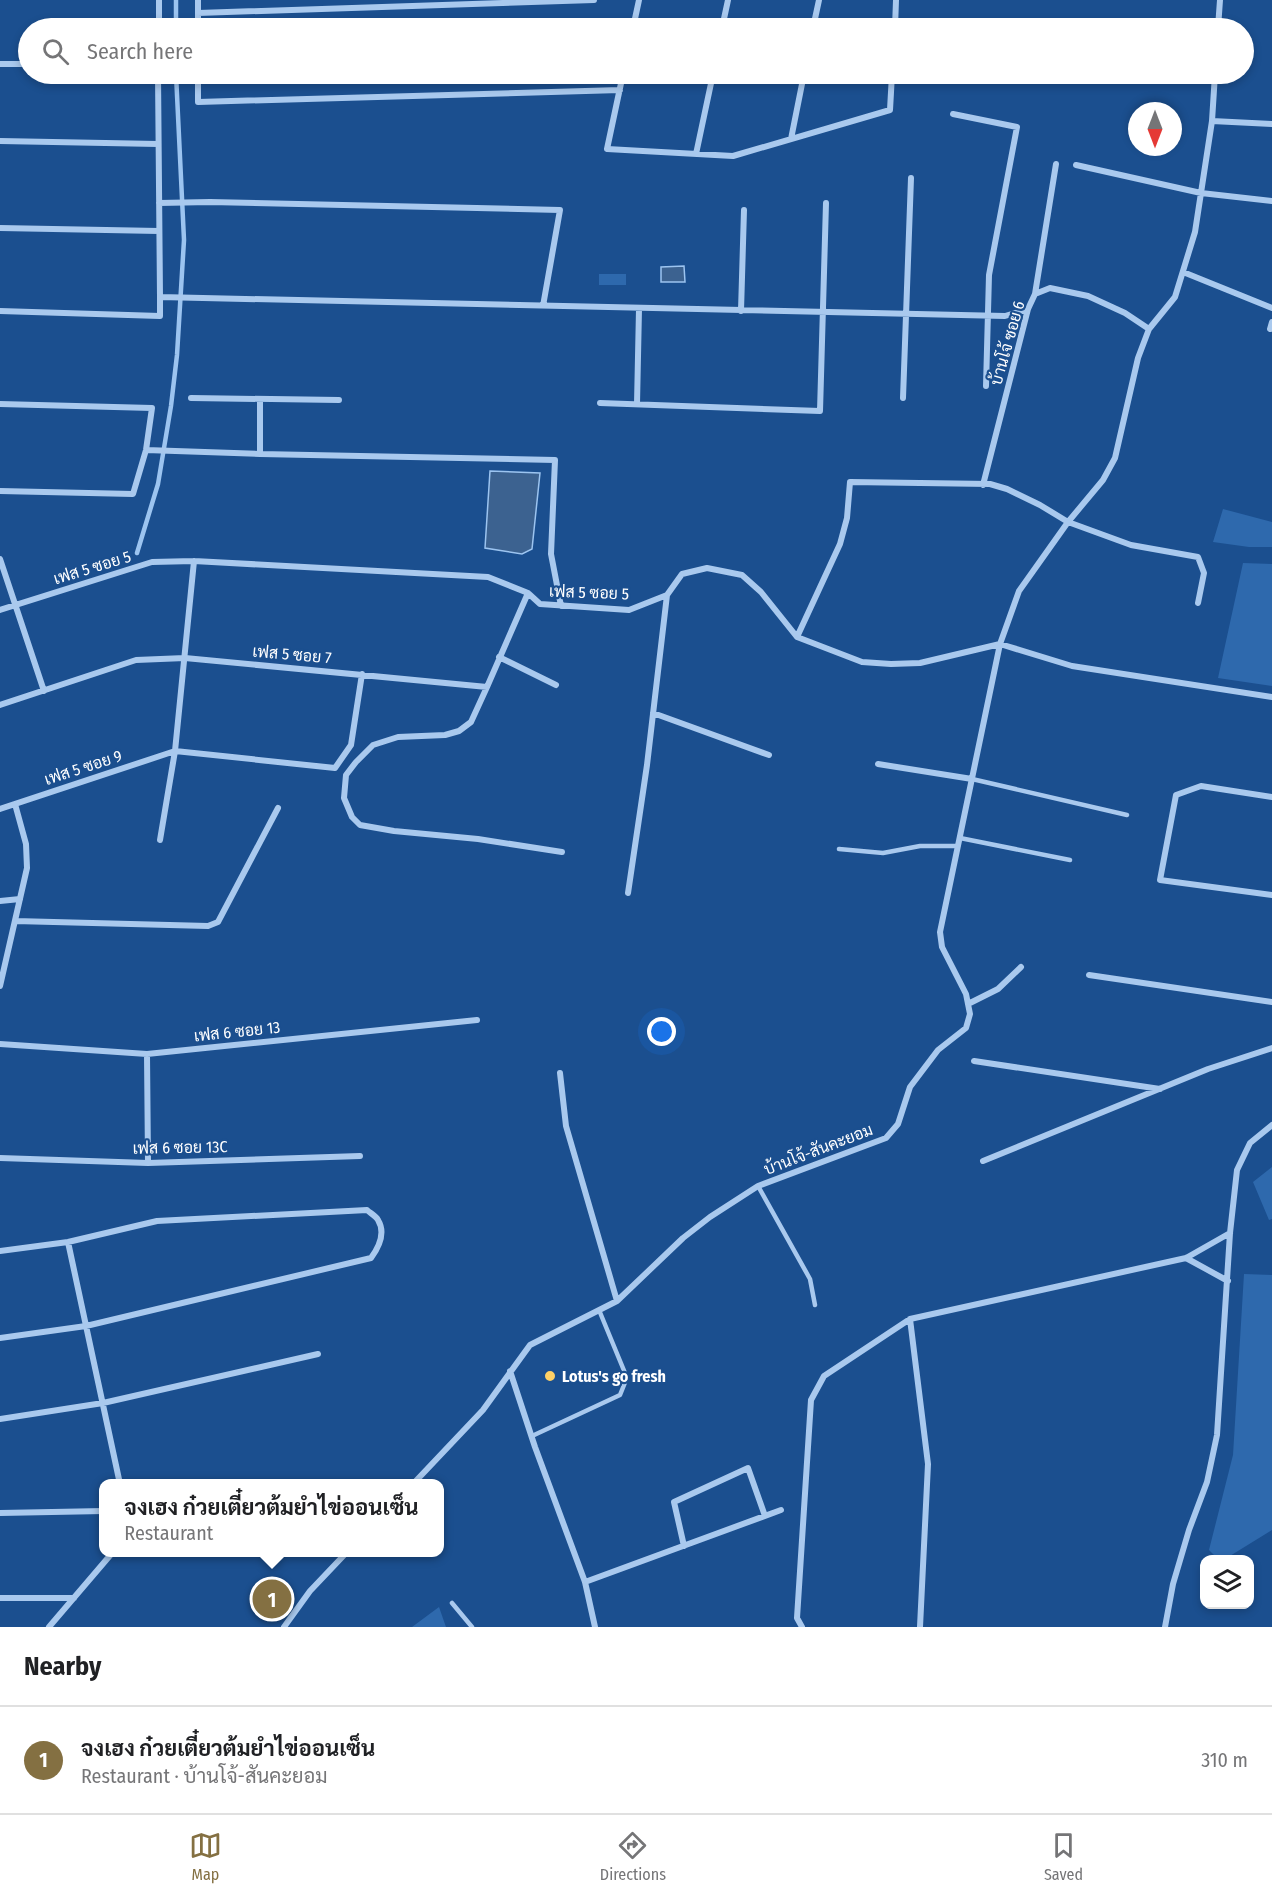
<!DOCTYPE html>
<html lang="en">
<head>
<meta charset="utf-8">
<style>
	body { margin:0; font-family:"Fira Sans Condensed",Sarabun,sans-serif; background:#f6f6f6; color:#202124 }
	.controls { position:absolute; right:18px; bottom:18px; display:grid; overflow:hidden; border-radius:12px; box-shadow:0 3px 9px #0003 }
	.controls button { width:54px; height:54px; display:grid; place-items:center; padding:0; border:0; border-bottom:2px solid #e0e0e0; background:#fff; color:#202124; font:30px sans-serif }
	.compass { position:absolute; left:1128px; top:102px; width:54px; height:54px; border-radius:50%; background:#fff; box-shadow:0 3px 9px #0003; rotate:180deg }
	.you { position:absolute; left:662px; top:1032px; width:21px; height:21px; margin:-15px; border:4px solid #fff; border-radius:50%; background:#1a73e8; box-shadow:0 0 0 9px #1a73e833 }
	.badge { display:grid; place-items:center; width:39px; height:39px; border-radius:50%; background:#847042; color:#fff; font-size:20px; font-weight:700 }
	.pin { position:absolute; translate:-50% -50%; border:3px solid #fff; box-shadow:0 2px 6px #0006 }
	.popup { position:absolute; left:99px; top:1479px; width:345px; height:78px; box-sizing:border-box; display:grid; place-content:center; border-radius:12px; background:#fff; filter:drop-shadow(0 2px 4px #0005); font-size:20px; white-space:nowrap; color:#757577 }
	.popup b { font-size:22px; color:#202124 }
	.popup::after { content:''; position:absolute; left:50%; top:100%; margin-left:-12px; border:12px solid transparent; border-top-color:#fff }
	.list { margin:0; padding:0; list-style:none }
	h2 { display:flex; justify-content:space-between; align-items:center; height:78px; margin:0; padding:0 24px; font-size:26px }
	h2 small { font-size:20px; font-weight:400; color:#757577 }
	.list li { display:grid; grid-template-columns:39px 1fr auto; gap:18px; align-items:center; box-sizing:border-box; height:108px; padding:0 24px; border-top:2px solid #e0e0e0 }
	.list b { display:block; font-size:22px; white-space:nowrap }
	.list p { margin:0; font-size:20px; white-space:nowrap; color:#757577 }
	.list em { font-size:20px; font-style:normal; color:#757577 }
	.icon { flex:none; width:33px; height:33px; fill:none; stroke:currentColor; stroke-width:2; stroke-linecap:round; stroke-linejoin:round }
	.map { position:relative; flex:none; width:1272px; height:1627px; overflow:hidden }
	.search { position:absolute; background:#fff; box-shadow:0 3px 9px #0003; left:18px; right:18px; top:18px; height:66px; display:flex; align-items:center; gap:15px; box-sizing:border-box; padding:0 21px; border-radius:33px; color:#757577; font-size:22px }
	.sheet { height:186px; background:#fff }
	nav { display:flex; justify-content:space-around; align-items:center; box-sizing:border-box; height:84px; border-top:2px solid #e0e0e0; background:#fff; font-size:16px; color:#757577 }
	nav a { display:grid; justify-items:center; gap:3px }
	nav .on { color:#847042 }
	.map>svg:first-child { display:block }
</style>
</head>
<body>
<div class="map">
<svg width="1272" height="1627" viewBox="0 0 1272 1627">
	<rect width="100%" height="100%" fill="#1b4f8f"/>
	<path fill="#2e69ad" d="M599 274H626V285H599Z
		M1223 509 1272 522V547H1249L1213 542Z
		M1243 563 1272 564V686L1218 678Z
		M1272 1167V1219L1269 1220 1253 1182Z
		M1244 1274 1272 1275V1530L1225 1559H1218L1209 1550 1233 1455Z
		M439 1607 446 1627H411H412Z"/>
	<path fill="#3c6290" stroke="#9cc4f0" stroke-width="1.5" d="M684 266 685 282H661V267Z
		M490 471 540 473 532 549 522 554 485 548Z"/>
	<g fill="none" stroke-linecap="round" stroke-linejoin="round">
		<path stroke="#9cc4f0" stroke-width="4.5" d="M176 0V28
			M137 553 158 484 171 406 177 355 184 240 176 74"/>
		<path stroke="#a9c9ee" stroke-width="4.5" d="M972 779 1127 815
			M960 838 1070 860
			M839 849 883 853 920 846H958
			M758 1186 810 1279 815 1305
			M532 1436 620 1395 626 1380 625 1373 599 1310
			M452 1603 472 1627"/>
		<path stroke="#a9c9ee" stroke-width="6" d="M198 0V28
			M198 13 594 0
			M159 28V0
			M633 28 639 0
			M722 28 728 0
			M813 28 819 0
			M895 28 896 0
			M1218 28 1220 0
			M0 64H28
			M158 74 160 297 1005 316 1028 309
			M198 74V102L620 90
			M623 74 607 149 733 156 890 110 892 74
			M953 114 1017 127 989 275 986 386
			M1212 121 1272 124
			M791 139 804 74
			M0 141 158 144
			M696 154 713 74
			M1076 165 1201 193 1272 201
			M159 203 210 202 560 210 543 306
			M0 228 159 231
			M1183 272 1272 308
			M1035 294 1056 164
			M0 311 160 316V297
			M741 311 744 210
			M1270 329 1272 322
			M191 398 339 400
			M903 398 911 178
			M260 399V454L555 460 551 554 561 606
			M600 403 820 411 826 203
			M0 404 152 408 146 450 133 494 0 491
			M637 404 639 309
			M146 450 260 454
			M983 485 1028 309 1035 294 1050 288 1088 296 1125 313 1149 329
			M0 559 44 691
			M0 610 152 562 194 561 488 577 528 593 540 604 629 610 667 595 682 574 707 568 742 575 761 592 797 637 862 662 891 664 920 663 1000 644
			M797 637 840 544 847 518 850 482 990 484 1007 489 1040 505 1068 522 1131 545 1198 557 1204 573 1198 603
			M1000 644 1072 666 1272 697
			M499 657 556 685
			M487 687 471 722 459 731 445 735 398 737 373 745 356 762 346 775 344 798 352 817 360 825 394 831 478 839 562 852
			M0 705 136 660 185 658 487 687 528 593
			M653 713 769 755
			M878 764 972 779
			M1272 797 1201 786 1176 795 1160 880 1272 895
			M0 809 175 751 335 768 351 745 362 674
			M160 840 175 751 194 561
			M628 893 647 765 667 595
			M0 901 20 899
			M15 921 208 926 218 922 278 808
			M1089 975 1272 1002
			M0 986 27 868 26 844 15 804
			M968 1004 998 989 1021 967
			M0 1044 147 1054 477 1020
			M147 1054 148 1163
			M974 1061 1160 1089
			M560 1073 566 1126 617 1301
			M0 1158 148 1163 360 1156
			M983 1161 1208 1069 1272 1048
			M68 1242 120 1484
			M0 1251 68 1242 157 1221 367 1210C370 1213 376 1216 378 1220 386 1233 379 1247 371 1258L86 1326 0 1338
			M1186 1258 1228 1281
			M910 1319 928 1464 920 1627
			M510 1371 535 1447 585 1582 595 1627
			M0 1419 103 1403 318 1354
			M413 1484 483 1410 530 1345 617 1301 683 1238 710 1217 758 1186 886 1138 898 1124 910 1087 938 1050 966 1028 970 1014 966 994 942 947 940 932 1000 644 1019 591 1068 522 1103 480 1115 458 1138 358 1149 329 1175 297 1195 232 1212 121 1215 74
			M0 1513 104 1511
			M684 1546 674 1502 748 1468 765 1516
			M585 1582 781 1510
			M0 1598H74
			M49 1627 113 1552
			M284 1627 310 1591 347 1552
			M802 1627 797 1618 811 1400 824 1376 910 1319 1186 1258 1230 1233
			M1165 1627 1173 1584 1189 1530 1207 1482 1217 1435 1230 1233 1237 1170 1250 1143 1272 1125"/>
	</g>
	<circle fill="#ffd166" stroke="#1b4f8f" stroke-width="2" cx="550" cy="1376" r="6"/>
	<g text-anchor="middle" stroke-width="4.5" stroke-linejoin="round" paint-order="stroke">
		<g font-size="16" fill="#fff" stroke="#1b4f8f">
			<text transform="translate(1007 343) rotate(-74)" y="6">บ้านโจ้ ซอย 6</text>
			<text transform="translate(92 567) rotate(-17)" y="6">เฟส 5 ซอย 5</text>
			<text transform="translate(589 592) rotate(2)" y="6">เฟส 5 ซอย 5</text>
			<text transform="translate(292 654) rotate(5)" y="6">เฟส 5 ซอย 7</text>
			<text transform="translate(83 767) rotate(-18)" y="6">เฟส 5 ซอย 9</text>
			<text transform="translate(237 1031) rotate(-6)" y="6">เฟส 6 ซอย 13</text>
			<text transform="translate(180 1147) rotate(-1)" y="6">เฟส 6 ซอย 13C</text>
			<text transform="translate(818 1149) rotate(-21)" y="6">บ้านโจ้-สันคะยอม</text>
		</g>
		<g font-size="16" font-weight="bold" fill="#fff" stroke="#1b4f8f" text-anchor="start">
			<text x="562" y="1382">Lotus's go fresh</text>
		</g>
	</g>
</svg>
<div class="controls">
<button><svg class="icon" aria-label="layers" viewBox="0 0 24 24"><path d="M12 4l9 5-9 5-9-5zM3 14l9 5 9-5"/></svg></button>
</div>
<svg class="compass" viewBox="-18 -18 36 36"><path d="M0-13l5 13h-10z" fill="#e53935"/><path d="M0 13l5-13h-10z" fill="#757577"/></svg>
<div class="you"></div>
<div class="pin badge" style="left:272px;top:1599px">1</div>
<div class="popup"><b>จงเฮง ก๋วยเตี๋ยวต้มยำไข่ออนเซ็น</b>Restaurant</div>
<div class="search"><svg class="icon" aria-label="search" viewBox="0 0 24 24"><circle cx="10" cy="10" r="6"/><path d="M15 15l6 6"/></svg>Search here</div>
</div>
<section class="sheet">
<h2>Nearby<small></small></h2>
<ul class="list">
<li><span class="badge">1</span><div><b>จงเฮง ก๋วยเตี๋ยวต้มยำไข่ออนเซ็น</b><p>Restaurant · บ้านโจ้-สันคะยอม</p></div><em>310 m</em></li>
</ul>
</section>
<nav>
<a class="on"><svg class="icon" aria-label="map" viewBox="0 0 24 24"><path d="M3 6l6-2 6 2 6-2v14l-6 2-6-2-6 2zM9 4v14M15 6v14"/></svg>Map</a>
<a><svg class="icon" aria-label="directions" viewBox="0 0 24 24"><path d="M12 3l9 9-9 9-9-9zM9 14v-3h6M13 9l2 2-2 2"/></svg>Directions</a>
<a><svg class="icon" aria-label="saved" viewBox="0 0 24 24"><path d="M7 4h10v16l-5-4-5 4z"/></svg>Saved</a>
</nav>
</body>
</html>
